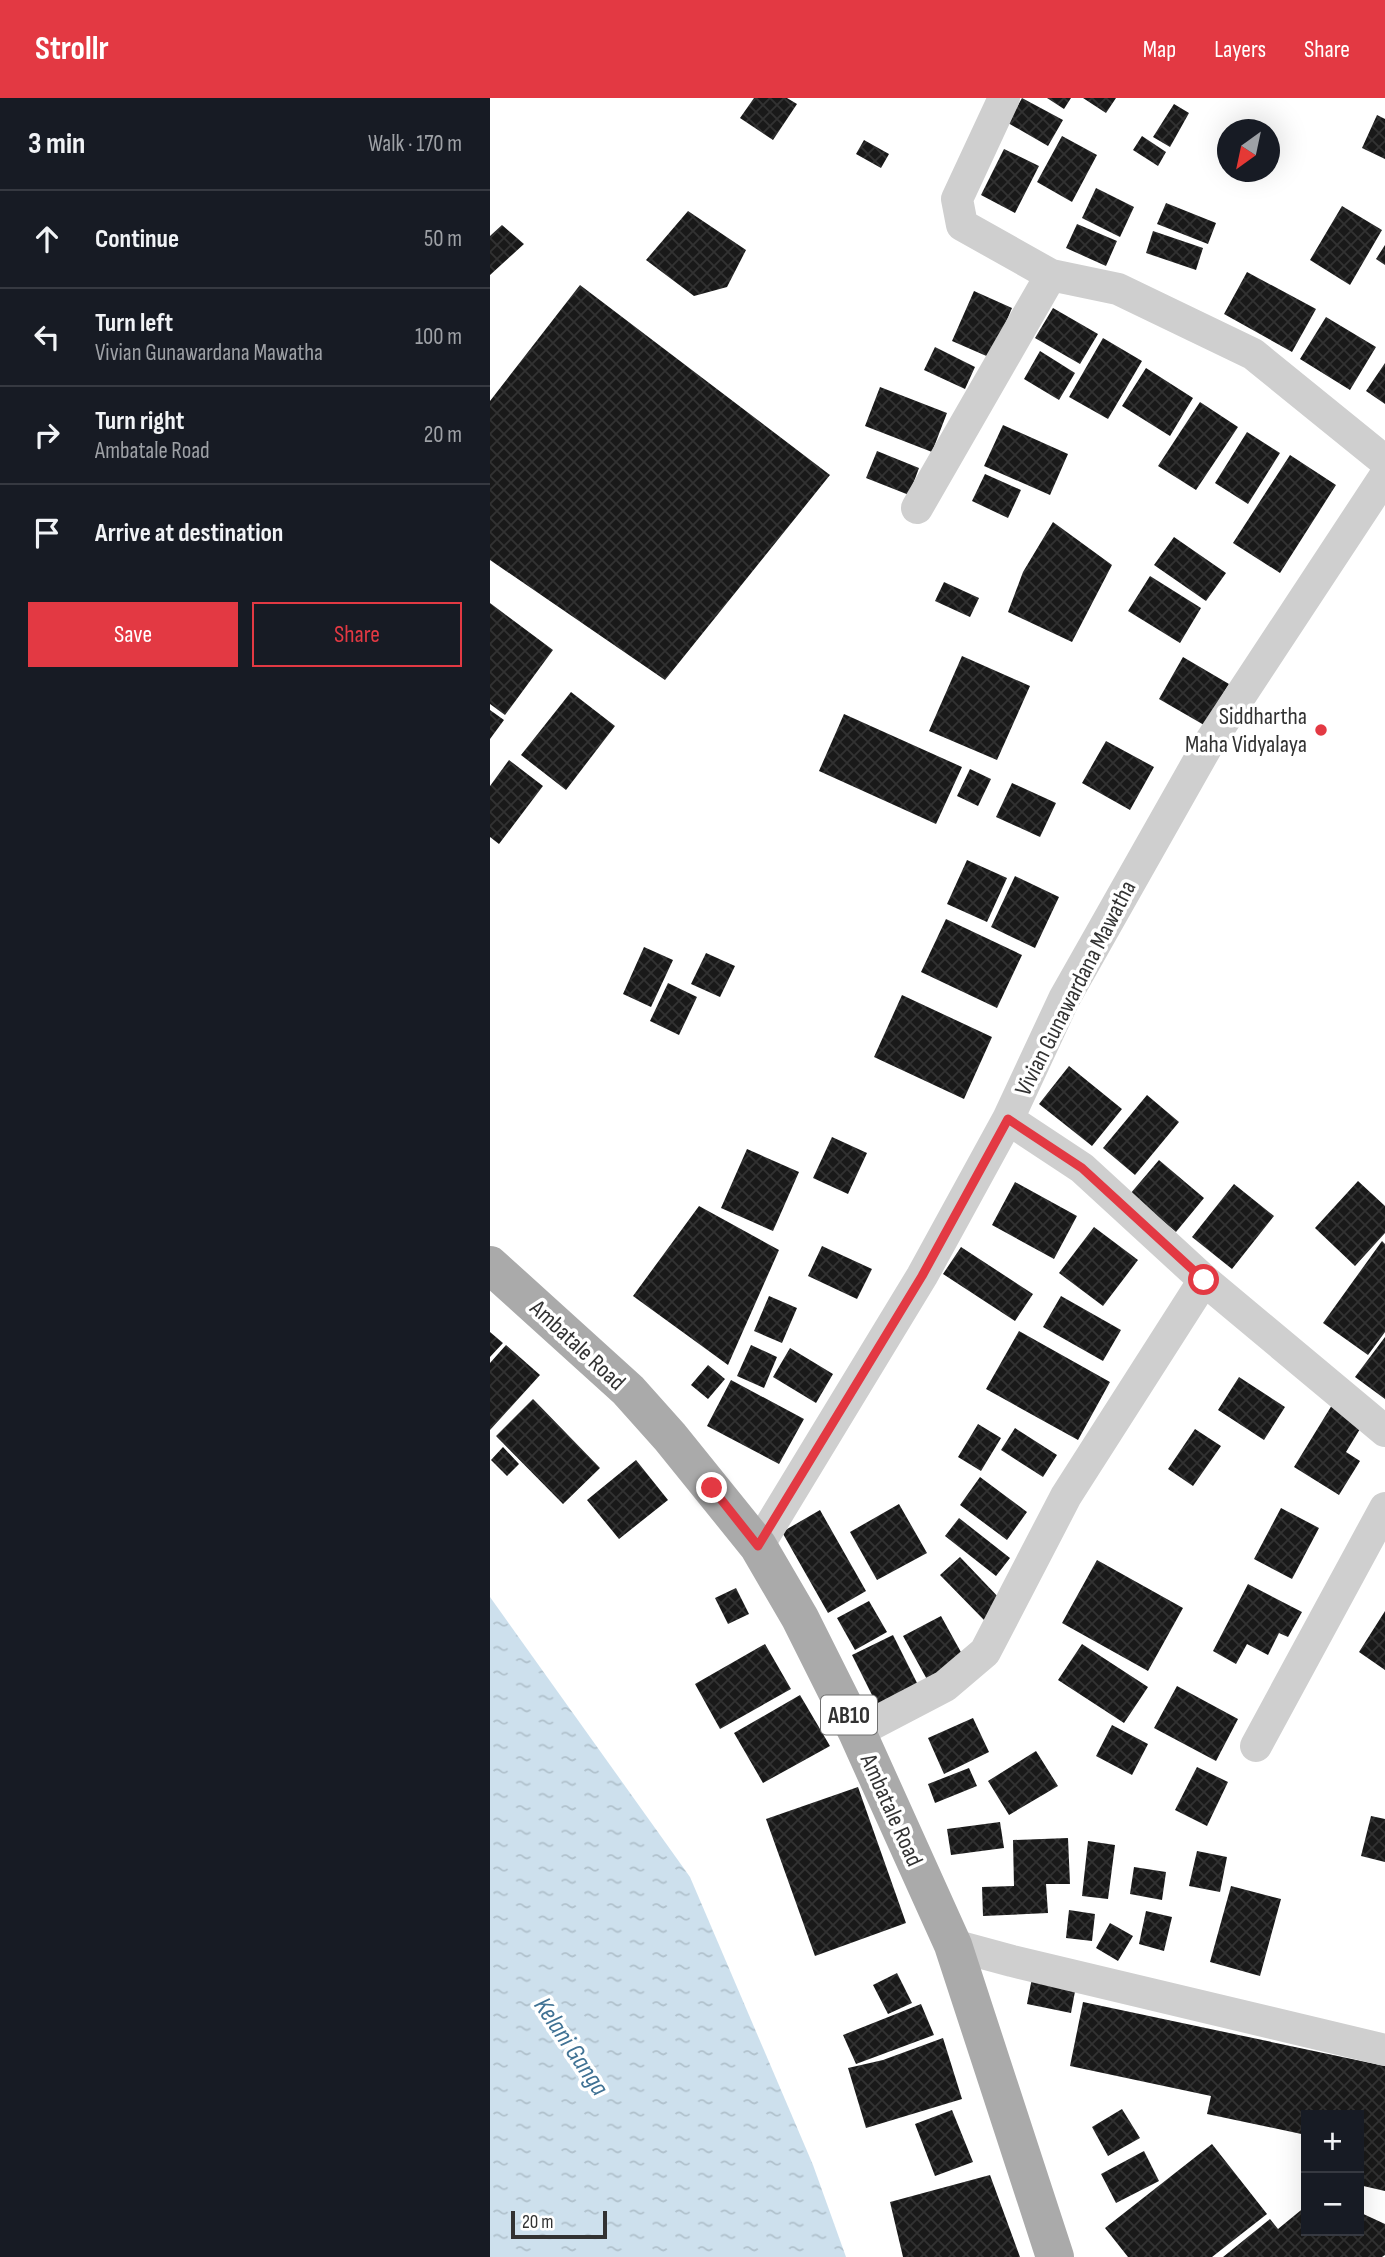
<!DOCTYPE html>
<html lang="en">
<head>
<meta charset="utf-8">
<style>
	body { margin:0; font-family:"Sofia Sans Condensed",sans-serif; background:#20242c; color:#f1f3f6 }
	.controls { position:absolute; right:21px; bottom:21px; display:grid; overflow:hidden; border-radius:0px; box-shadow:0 7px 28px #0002 }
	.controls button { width:63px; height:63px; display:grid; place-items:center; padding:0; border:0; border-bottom:2px solid #363941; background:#171b24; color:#f1f3f6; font:35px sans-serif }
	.compass { position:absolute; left:727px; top:21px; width:63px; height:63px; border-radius:50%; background:#171b24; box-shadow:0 7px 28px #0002; rotate:213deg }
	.scale { position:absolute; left:21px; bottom:18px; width:96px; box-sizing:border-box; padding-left:7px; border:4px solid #323232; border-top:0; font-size:19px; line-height:24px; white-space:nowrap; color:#323232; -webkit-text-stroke:5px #fff; paint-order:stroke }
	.stop { position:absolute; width:21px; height:21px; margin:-16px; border:5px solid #e33943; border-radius:50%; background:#fff }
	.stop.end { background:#e33943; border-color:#fff; box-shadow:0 2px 7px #0008 }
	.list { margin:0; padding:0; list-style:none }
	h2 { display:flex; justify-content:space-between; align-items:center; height:91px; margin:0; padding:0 28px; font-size:30px }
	h2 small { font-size:23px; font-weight:400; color:#9ea1a6 }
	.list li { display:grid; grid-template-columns:46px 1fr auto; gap:21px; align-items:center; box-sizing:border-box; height:98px; padding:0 28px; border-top:2px solid #363941 }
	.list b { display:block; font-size:26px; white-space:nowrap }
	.list p { margin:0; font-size:23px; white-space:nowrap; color:#9ea1a6 }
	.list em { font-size:23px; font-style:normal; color:#9ea1a6 }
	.actions { display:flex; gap:14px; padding:21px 28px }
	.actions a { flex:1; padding:16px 0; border:2px solid #e33943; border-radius:0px; text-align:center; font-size:24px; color:#e33943 }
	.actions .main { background:#e33943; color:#fff }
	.icon { flex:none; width:38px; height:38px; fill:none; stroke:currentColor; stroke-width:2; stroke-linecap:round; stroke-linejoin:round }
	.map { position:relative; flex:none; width:895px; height:2159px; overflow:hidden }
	header { display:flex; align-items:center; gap:42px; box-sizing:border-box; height:98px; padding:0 35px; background:#e33943; color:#fff }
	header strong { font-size:33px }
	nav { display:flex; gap:38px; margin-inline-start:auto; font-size:24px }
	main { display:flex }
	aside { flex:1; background:#171b24 }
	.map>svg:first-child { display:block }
</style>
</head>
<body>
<header>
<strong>Strollr</strong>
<nav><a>Map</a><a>Layers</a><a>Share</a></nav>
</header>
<main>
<aside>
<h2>3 min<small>Walk · 170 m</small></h2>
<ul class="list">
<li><svg class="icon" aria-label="ahead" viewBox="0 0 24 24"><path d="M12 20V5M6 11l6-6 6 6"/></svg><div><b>Continue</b></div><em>50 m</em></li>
<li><svg class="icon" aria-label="left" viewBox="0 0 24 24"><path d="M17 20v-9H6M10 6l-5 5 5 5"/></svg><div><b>Turn left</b><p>Vivian Gunawardana Mawatha</p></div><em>100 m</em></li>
<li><svg class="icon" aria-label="right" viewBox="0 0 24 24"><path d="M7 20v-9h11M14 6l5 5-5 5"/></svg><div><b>Turn right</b><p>Ambatale Road</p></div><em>20 m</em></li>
<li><svg class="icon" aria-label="arrive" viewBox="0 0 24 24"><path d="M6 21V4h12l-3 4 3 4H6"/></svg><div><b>Arrive at destination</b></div></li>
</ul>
<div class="actions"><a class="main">Save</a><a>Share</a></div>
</aside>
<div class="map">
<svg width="895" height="2159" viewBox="0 0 895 2159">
	<defs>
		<pattern id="water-ripples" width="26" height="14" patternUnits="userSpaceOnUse" patternTransform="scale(1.75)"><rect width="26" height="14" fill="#cde0ed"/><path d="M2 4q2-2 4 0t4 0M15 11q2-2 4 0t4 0" fill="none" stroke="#b0c1cc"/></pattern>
		<pattern id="building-cross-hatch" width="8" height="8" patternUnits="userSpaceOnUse" patternTransform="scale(1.75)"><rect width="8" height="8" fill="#191919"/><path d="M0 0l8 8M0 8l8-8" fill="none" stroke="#323232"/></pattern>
	</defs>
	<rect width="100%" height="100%" fill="#fff"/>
	<path fill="url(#water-ripples)" d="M0 1499 200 1779 323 2067 356 2159H0Z"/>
	<path fill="url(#building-cross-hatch)" d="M264 0H297L307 6 283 42 250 20Z
		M532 0 573 22 558 48 518 25Z
		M557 0H581L574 11Z
		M593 0H626L616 15Z
		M684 6 699 15 680 49 663 39Z
		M887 17 895 21V61L872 50Z
		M572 38 607 57 582 104 547 84Z
		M652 38 676 54 668 68 643 52Z
		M374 42 399 56 391 70 366 56Z
		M514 51 549 68 525 115 491 97Z
		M606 90 644 109 630 139 592 120Z
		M676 105 726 125 718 146 667 126Z
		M852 108 892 132 860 187 820 162Z
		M198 113 256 152 237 189 204 198 156 162Z
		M587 126 627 143 616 168 576 150Z
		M12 127 34 146 0 177V138Z
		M663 133 713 150 706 172 656 155Z
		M895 147V167L886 161Z
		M757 174 826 211 802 254 734 216Z
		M90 187 340 377 175 582 0 462V303Z
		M484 193 522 210 501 260 462 243Z
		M563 210 608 236 590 266 545 240Z
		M836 219 886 249 860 292 810 261Z
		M613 240 652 263 618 321 579 299Z
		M445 249 485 269 475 291 434 272Z
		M550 253 585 275 569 302 534 281Z
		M895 265V306L876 293Z
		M656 270 703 300 680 338 632 308Z
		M390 289 457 315 442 354 375 328Z
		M710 304 748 329 706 392 668 368Z
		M513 327 578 356 560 397 494 368Z
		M757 334 790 355 758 406 725 385Z
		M387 353 429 370 419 397 376 380Z
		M800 357 846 387 790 475 743 445Z
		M495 376 531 392 518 420 482 403Z
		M563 424 622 467 582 544 518 514 533 474Z
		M684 439 736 475 716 503 664 467Z
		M660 478 711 510 690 545 638 513Z
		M454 484 489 500 480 519 445 503Z
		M0 505 63 552 15 617 0 606Z
		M472 558 540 588 507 662 439 633Z
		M693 559 739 586 714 627 669 601Z
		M81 594 125 628 76 692 31 657Z
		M0 612 14 622 0 641Z
		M354 616 472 669 446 726 329 673Z
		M616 643 664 669 640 712 592 685Z
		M19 662 53 688 9 746 0 739V688Z
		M480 671 501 681 488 708 467 698Z
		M522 685 566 705 550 739 506 719Z
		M477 762 517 780 497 824 457 806Z
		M525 778 569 799 545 850 501 829Z
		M456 821 532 857 507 910 431 874Z
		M154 849 183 862 161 909 133 896Z
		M216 855 245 868 230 899 201 886Z
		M178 885 207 899 189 937 160 923Z
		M412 897 502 939 474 1001 384 959Z
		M579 968 632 1011 602 1048 549 1006Z
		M657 997 689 1024 645 1077 613 1050Z
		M342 1039 377 1055 358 1096 323 1080Z
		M257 1051 309 1074 283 1133 231 1110Z
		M669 1062 714 1100 686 1134 640 1096Z
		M868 1083 895 1108V1135L865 1168 825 1130Z
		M525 1084 587 1118 564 1161 502 1127Z
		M744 1086 784 1118 742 1171 702 1139Z
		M209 1108 289 1152 238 1267 143 1198Z
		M604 1129 648 1162 613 1208 569 1175Z
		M892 1143 895 1146V1234L878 1257 833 1225Z
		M332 1148 382 1171 367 1201 318 1178Z
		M471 1149 543 1196 525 1223 453 1176Z
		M279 1198 307 1210 292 1245 264 1233Z
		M571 1198 631 1232 613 1263 553 1229Z
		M529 1233 620 1284 588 1342 496 1291Z
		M0 1234 13 1245 0 1259Z
		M895 1239V1301L865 1279Z
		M16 1247 50 1277 0 1332V1265Z
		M261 1247 287 1259 274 1290 247 1278Z
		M300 1250 343 1276 326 1305 283 1279Z
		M218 1267 235 1281 218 1301 201 1287Z
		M749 1279 795 1309 774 1342 728 1312Z
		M241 1282 314 1321 289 1366 217 1328Z
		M43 1301 110 1370 73 1406 6 1338Z
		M842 1307 873 1326 856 1354 870 1363 849 1397 804 1369Z
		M488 1326 511 1340 491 1373 468 1359Z
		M525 1330 567 1357 553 1379 511 1352Z
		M705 1331 731 1348 703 1388 678 1371Z
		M13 1349 29 1366 17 1378 1 1362Z
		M146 1362 178 1402 129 1441 97 1402Z
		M490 1379 537 1414 517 1442 470 1407Z
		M409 1406 437 1455 387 1482 360 1434Z
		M791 1410 829 1430 802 1481 764 1461Z
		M330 1412 376 1493 338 1515 292 1434Z
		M469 1420 520 1460 506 1478 455 1438Z
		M470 1459 513 1504 494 1522 450 1477Z
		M607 1462 693 1510 658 1573 572 1525Z
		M758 1486 812 1514 798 1539 789 1535 778 1557 757 1546 746 1566 723 1553Z
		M246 1490 259 1516 238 1526 225 1500Z
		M379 1503 397 1534 365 1552 347 1520Z
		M895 1513V1572L869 1554Z
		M451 1518 477 1565 439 1585 413 1538Z
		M403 1537 428 1587 387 1607 362 1557Z
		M275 1546 301 1591 230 1631 205 1586Z
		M592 1546 658 1589 634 1625 568 1582Z
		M687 1588 748 1621 726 1663 664 1630Z
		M310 1597 340 1648 273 1685 244 1635Z
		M483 1620 499 1654 454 1676 438 1640Z
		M622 1627 658 1646 642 1677 606 1658Z
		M546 1653 568 1688 519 1717 498 1683Z
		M707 1669 738 1684 717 1728 685 1712Z
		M479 1670 487 1688 445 1705 438 1686Z
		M368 1689 416 1825 325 1858 276 1721Z
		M881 1718 895 1721V1764L871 1758Z
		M510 1724 514 1750 461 1757 457 1731Z
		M578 1740 580 1786H556L558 1815 493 1818 492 1789 524 1788 523 1742Z
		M598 1743 625 1747 618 1801 592 1798Z
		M707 1753 737 1759 730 1794 699 1788Z
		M644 1769 676 1774 672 1802 640 1796Z
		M741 1788 791 1801 770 1878 720 1864Z
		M579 1812 605 1816 602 1843 576 1840Z
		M656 1813 682 1819 674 1853 649 1846Z
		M620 1825 643 1838 628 1863 606 1850Z
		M407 1875 422 1905 398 1916 383 1887Z
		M542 1880 586 1888 581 1915 537 1906Z
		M593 1904 895 1968V2093L869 2087V2017H816V2037L717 2016 721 1998 580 1968Z
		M431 1906 444 1937 366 1966 353 1937Z
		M453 1940 472 2001 376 2030 358 1970 393 1962Z
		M632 2011 650 2040 618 2058 602 2029Z
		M462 2012 483 2064 445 2078 425 2026Z
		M722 2046 777 2116 722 2159H638L615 2130Z
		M654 2053 669 2083 626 2105 611 2076Z
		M500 2077 530 2159H413L400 2104Z
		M816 2108V2133H869V2114L895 2126V2157L892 2159H733L780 2121 788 2131Z"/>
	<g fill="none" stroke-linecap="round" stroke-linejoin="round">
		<path stroke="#cfcfcf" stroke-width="32" d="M514 0 467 101 472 127 561 177 628 191 763 256 895 363
			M427 410 561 177
			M518 1021 592 1070 714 1182 895 1333
			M268 1448 432 1178 518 1021 574 901 716 650 895 378
			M367 1634 455 1588 495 1554 576 1398 714 1182
			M766 1648 895 1410
			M463 1847 522 1863 895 1952"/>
		<path stroke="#aaa" stroke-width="38" d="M0 1167 138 1292 180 1339 268 1448 310 1520 367 1634 463 1847 565 2159"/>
	</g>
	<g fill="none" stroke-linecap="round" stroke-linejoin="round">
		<path stroke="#e33943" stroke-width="9" d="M222 1390 268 1448 432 1178 518 1021 592 1070 714 1182"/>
	</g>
	<circle fill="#e33943" stroke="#fff" stroke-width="2.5" cx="831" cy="632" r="7"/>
	<g text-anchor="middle" stroke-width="7" stroke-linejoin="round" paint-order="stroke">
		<rect fill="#fff" stroke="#707070" stroke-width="2" x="331" y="1597.5" width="56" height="39" rx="5"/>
		<g font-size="23" font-weight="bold" fill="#323232">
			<text x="359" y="1625">AB10</text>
		</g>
		<g font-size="24" fill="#323232" stroke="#fff" text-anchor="end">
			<text x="817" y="626">Siddhartha<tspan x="817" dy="28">Maha Vidyalaya</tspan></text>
		</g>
		<g font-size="24" fill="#323232" stroke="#fff">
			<text transform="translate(585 890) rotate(-63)" y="8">Vivian Gunawardana Mawatha</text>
			<text transform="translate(88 1247) rotate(43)" y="8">Ambatale Road</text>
			<text transform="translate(402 1712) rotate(66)" y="8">Ambatale Road</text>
		</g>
		<g font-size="26" font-style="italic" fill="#407294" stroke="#fff">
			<text transform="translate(82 1948) rotate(56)" y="9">Kelani Ganga</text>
		</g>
	</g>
</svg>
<div class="controls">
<button>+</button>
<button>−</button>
</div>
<svg class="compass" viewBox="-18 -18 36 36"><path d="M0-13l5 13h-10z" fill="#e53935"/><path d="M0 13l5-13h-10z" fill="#9ea1a6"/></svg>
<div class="scale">20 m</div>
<div class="stop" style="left:714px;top:1182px"></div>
<div class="stop end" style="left:222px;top:1390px"></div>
</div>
</main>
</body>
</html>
